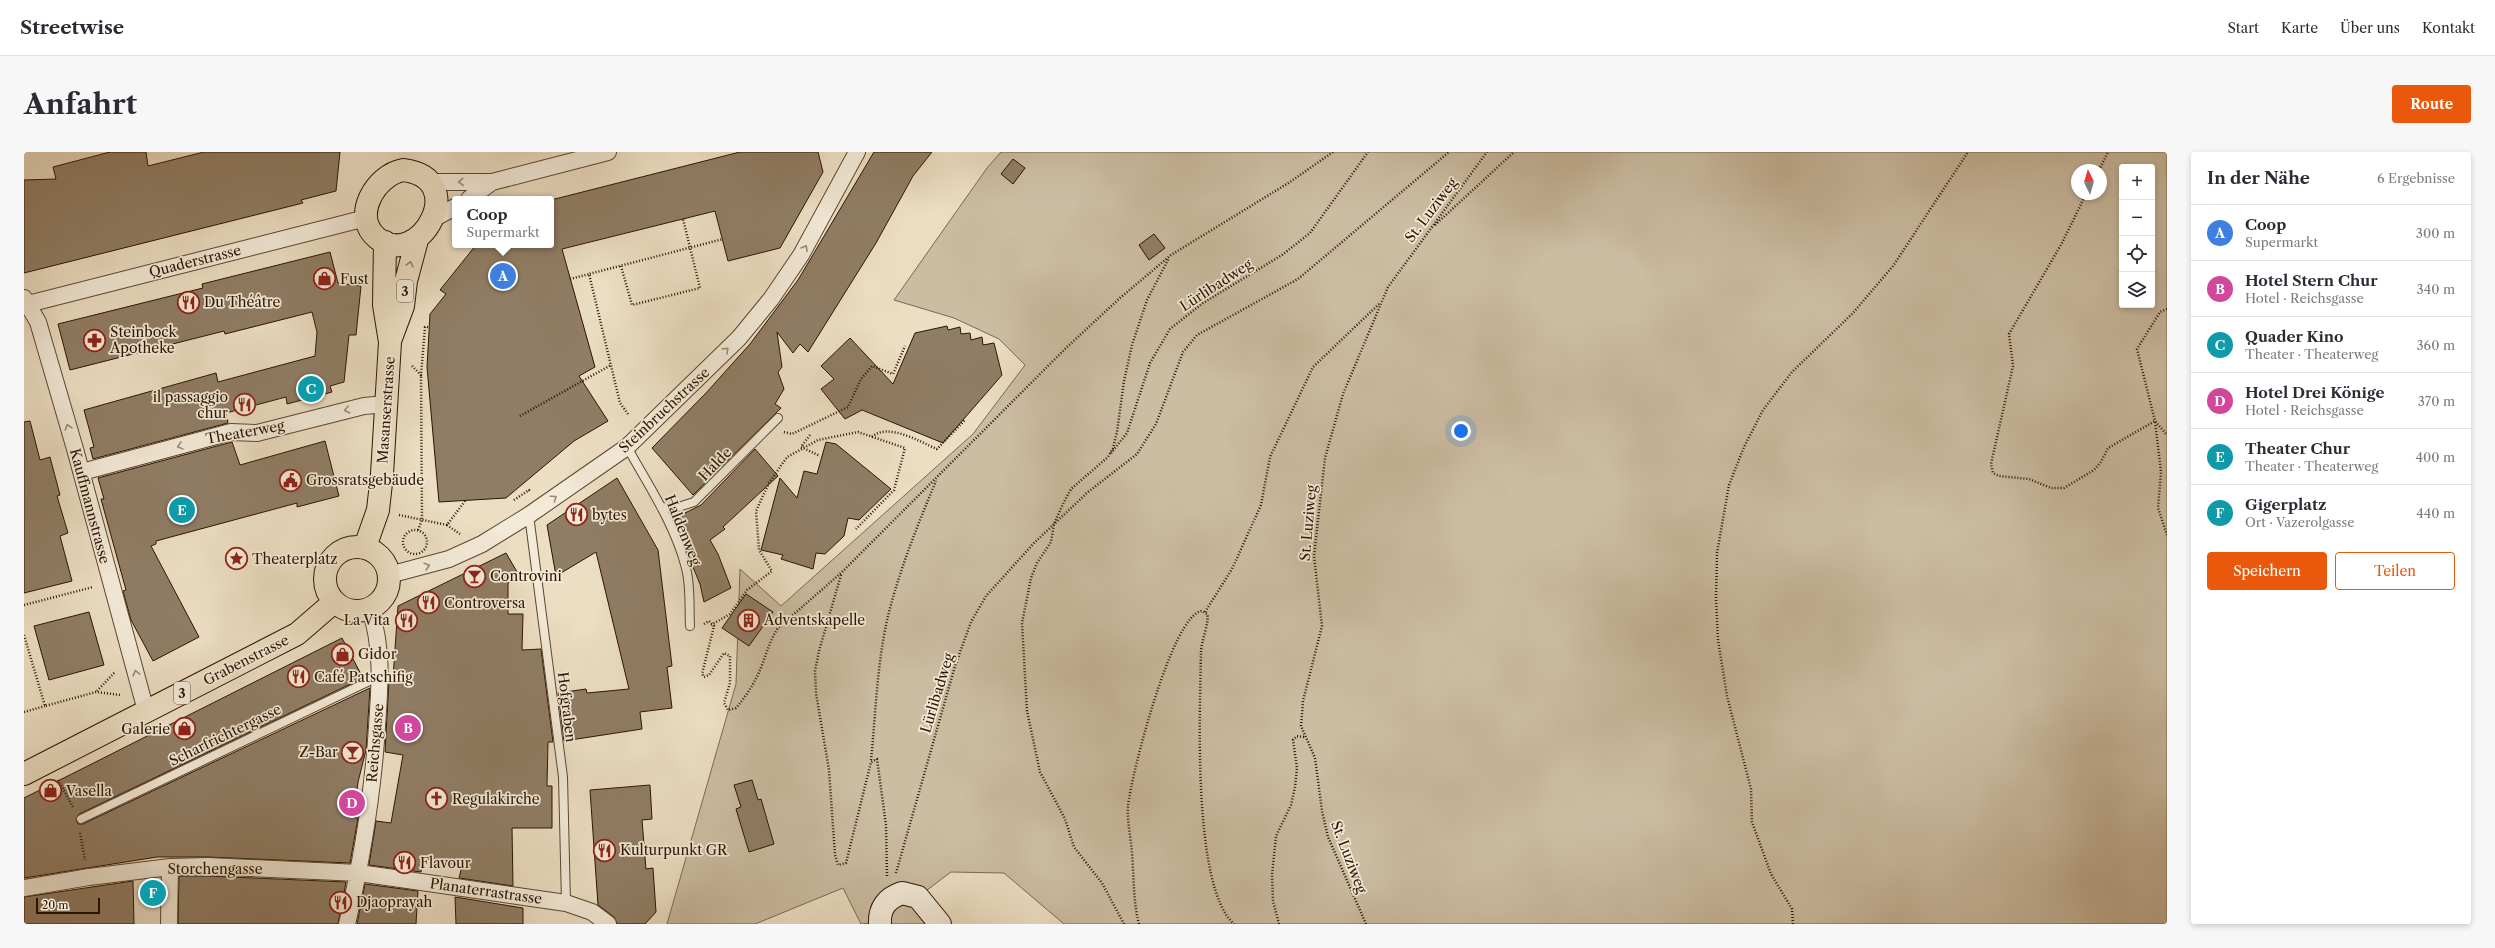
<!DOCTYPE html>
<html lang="de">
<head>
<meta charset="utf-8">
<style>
	body { margin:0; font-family:"Libre Caslon Text",serif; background:#f7f7f7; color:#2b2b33 }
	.controls { position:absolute; right:12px; top:12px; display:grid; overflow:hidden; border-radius:4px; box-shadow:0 2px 6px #0003 }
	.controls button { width:36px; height:36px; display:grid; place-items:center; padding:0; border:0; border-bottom:1px solid #e1e1e2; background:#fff; color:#2b2b33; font:20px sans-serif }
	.compass { position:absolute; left:2047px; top:12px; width:36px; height:36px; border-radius:50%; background:#fff; box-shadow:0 2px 6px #0003; rotate:355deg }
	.scale { position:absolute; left:12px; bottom:10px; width:64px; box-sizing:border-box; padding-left:4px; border:2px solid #2c1400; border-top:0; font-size:11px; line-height:14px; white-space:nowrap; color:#2c1400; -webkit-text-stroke:3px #f3ead8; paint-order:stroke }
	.you { position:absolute; left:1437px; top:279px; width:14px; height:14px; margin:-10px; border:3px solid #fff; border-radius:50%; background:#1a73e8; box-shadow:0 0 0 6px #1a73e833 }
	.badge { display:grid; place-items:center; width:26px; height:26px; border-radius:50%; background:#ea580c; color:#fff; font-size:13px; font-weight:700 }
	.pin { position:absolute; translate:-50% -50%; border:2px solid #fff; box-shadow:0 1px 4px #0006 }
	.popup { position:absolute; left:428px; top:44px; width:102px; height:52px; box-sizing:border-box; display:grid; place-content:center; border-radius:4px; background:#fff; filter:drop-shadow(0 1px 3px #0005); font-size:13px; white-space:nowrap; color:#7c7c81 }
	.popup b { font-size:15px; color:#2b2b33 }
	.popup::after { content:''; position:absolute; left:50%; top:100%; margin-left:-8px; border:8px solid transparent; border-top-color:#fff }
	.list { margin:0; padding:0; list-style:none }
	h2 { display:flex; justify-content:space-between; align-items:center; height:52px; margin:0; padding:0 16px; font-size:17px }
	h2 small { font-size:13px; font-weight:400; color:#7c7c81 }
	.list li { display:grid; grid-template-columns:26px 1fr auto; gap:12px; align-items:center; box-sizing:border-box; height:56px; padding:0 16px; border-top:1px solid #e1e1e2 }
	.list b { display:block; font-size:15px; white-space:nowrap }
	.list p { margin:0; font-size:13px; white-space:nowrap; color:#7c7c81 }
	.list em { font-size:13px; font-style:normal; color:#7c7c81 }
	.actions { display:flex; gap:8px; padding:12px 16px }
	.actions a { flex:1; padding:9px 0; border:1px solid #ea580c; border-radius:4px; text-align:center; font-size:14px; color:#ea580c }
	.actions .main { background:#ea580c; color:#fff }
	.icon { flex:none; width:22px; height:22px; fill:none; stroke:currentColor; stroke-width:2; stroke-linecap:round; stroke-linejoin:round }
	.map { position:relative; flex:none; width:2143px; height:772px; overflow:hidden; border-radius:4px }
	header { display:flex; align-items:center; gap:24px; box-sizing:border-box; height:56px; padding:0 20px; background:#fff; border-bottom:1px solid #e1e1e2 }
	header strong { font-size:19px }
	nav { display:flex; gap:22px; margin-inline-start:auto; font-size:14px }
	.intro { display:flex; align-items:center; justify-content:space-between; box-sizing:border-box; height:96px; padding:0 24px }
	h1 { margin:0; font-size:28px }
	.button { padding:10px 18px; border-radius:4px; background:#ea580c; color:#fff; font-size:14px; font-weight:700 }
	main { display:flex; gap:24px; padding:0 24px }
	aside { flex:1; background:#fff; border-radius:4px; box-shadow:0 2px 6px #0003 }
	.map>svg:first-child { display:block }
</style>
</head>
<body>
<header>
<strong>Streetwise</strong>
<nav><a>Start</a><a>Karte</a><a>Über uns</a><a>Kontakt</a></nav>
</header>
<div class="intro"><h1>Anfahrt</h1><a class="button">Route</a></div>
<main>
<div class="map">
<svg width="2143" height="772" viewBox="0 0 2143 772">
	<rect width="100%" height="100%" fill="#ecdec3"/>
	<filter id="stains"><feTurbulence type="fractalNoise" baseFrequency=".005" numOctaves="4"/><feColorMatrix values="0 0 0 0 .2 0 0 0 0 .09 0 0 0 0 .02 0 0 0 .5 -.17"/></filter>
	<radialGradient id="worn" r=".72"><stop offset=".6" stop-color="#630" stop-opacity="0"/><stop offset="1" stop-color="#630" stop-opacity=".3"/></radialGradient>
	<path fill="#cbbca2" stroke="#7c6851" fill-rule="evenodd" d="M977 0H2143V772H1040L980 721 927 720 894 745 916 772H856V770L837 772 819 736 731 772H643L712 532 716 417 757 454 949 282 1001 213 975 187 930 166 870 148 963 16ZM2098 15H2128V153H2098ZM2053 18H2077V42H2053Z"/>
	<path fill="#907d65" stroke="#2c1400" d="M86 0H122L124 14 180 0H316L312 39 277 48 279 51 0 121V28L32 27 29 15Z
		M716 0H794L799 20 756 96 704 109 691 59 538 97 571 215 555 224 584 269 550 289 482 346 415 350 403 215 406 162 422 142 416 138 452 93H527V48Z
		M850 0H908L889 24 852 91 784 200 776 192 769 201 753 180 758 215 754 220 760 237 751 252 757 256 669 343 628 296 682 241 726 192 774 128Z
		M989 7 1001 16 989 32 977 22Z
		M1130 82 1141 96 1125 108 1115 93Z
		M306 100 314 131 337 134 332 183H325L320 230 306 234 308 240 263 252 262 245 202 261 204 271 69 307 66 296 70 295 60 258 192 221 194 230 291 204 293 180 288 160 201 182 200 179 46 218 34 172 179 136 178 132Z
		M923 174 924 178 936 175 937 182 946 181 947 188 958 185 959 193 970 191 978 223 919 291 838 258 821 267 797 237 810 227 797 214 826 186 869 232 891 181Z
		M6 269 16 308 26 305 36 343 33 344 44 381 36 384 48 429 0 441V270Z
		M301 289 315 344 273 355V351L132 389V392L127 394 175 485 129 509 107 468 99 439 102 438 77 347H80L74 326 208 290 216 313Z
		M802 290 812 292 867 337 835 368 824 366 820 384 801 402 792 401 789 417 757 407 759 403 737 398 756 326 773 346 780 319 793 322Z
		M731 297 754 324 699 375 701 377 686 388 694 402 707 436 680 450 676 432 649 367 677 353Z
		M593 326 634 398 648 514 643 515 648 556 616 560 618 577 540 589 534 541 562 537 563 541 605 537 572 400 532 424 523 373Z
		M482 401 496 425 484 431V462H499L498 498 517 497 529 590H524L523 634H528V676H488L489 734 435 726 438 714 399 707 397 720 345 713 352 669 367 671 379 603 361 600 365 528 369 526 374 454Z
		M722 442 749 460 725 494 698 476Z
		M65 460 80 513 25 528 10 474Z
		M318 486 339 526 55 662 52 667 54 672H59L346 536 342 598 334 630 330 665 334 666 326 711 184 705H133L0 726V646Z
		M728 628 734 648 737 647 750 692 725 700 712 657 717 655 710 633Z
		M626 633 628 667 618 668 622 717 629 716 632 760 621 772H593L590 765 574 753 566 638Z
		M155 724H184L322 730 314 772H154Z
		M109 729 110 772H0V745Z
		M341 732 394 739 392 772H333Z
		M431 745 499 756V772H432Z"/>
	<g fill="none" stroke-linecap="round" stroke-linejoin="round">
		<defs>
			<path id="lane" d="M603 295C625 334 651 373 662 416 667 435 665 455 666 474
				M637 355 651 356 670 350 754 266
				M505 363 539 625 542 751
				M57 667 356 524"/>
			<path id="street" d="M407 30H468L584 0
				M445 47 468 30
				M409 67 431 55
				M0 146 14 170 51 297 122 559
				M0 153 342 66
				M58 320 207 280 233 281 340 254 362 252
				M365 423 425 407 458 392 505 363 603 295 715 186 747 147 777 103 833 0
				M0 736 65 725 146 715 184 714 335 721 542 751 568 760 584 772
				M145 772 146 715
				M323 772C338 707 349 641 353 574 356 533 359 496 346 457"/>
			<path id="secondary" d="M856 772C855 756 863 746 878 741L894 745 916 772"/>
			<path id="primary" d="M379 18C448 26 395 120 353 86 327 64 352 23 379 18Z
				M366 189 379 154 382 129 393 88
				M301 427a32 32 0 1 1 64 0a32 32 0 1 1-64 0Z
				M341 395 354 358 358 322 366 190 360 153 361 90
				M0 622 273 482 310 450"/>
		</defs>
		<use href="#lane" stroke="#5c4631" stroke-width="10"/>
		<use href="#street" stroke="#5c4631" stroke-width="18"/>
		<use href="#secondary" stroke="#2c1400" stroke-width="24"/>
		<use href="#primary" stroke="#2c1400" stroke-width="24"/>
		<path stroke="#2c1400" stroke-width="2.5" stroke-dasharray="1 2" stroke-linecap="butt" d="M2075 18 2084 0
			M2062 42 2038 91 1985 182 1989 214 1967 312 1969 321 1975 324 2005 327 2027 336H2040L2070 318 2077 310 2084 296 2131 269 2137 320 2134 356 2143 383
			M1411 73 1490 0
			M597 114 608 153 676 136 659 67
			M546 127 565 122
			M2143 157 2136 160 2113 197 2131 269 2143 283
			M388 214 397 223 401 175H405
			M604 262 596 251 565 122 699 87
			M496 264 587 213
			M760 280 768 282 824 255 837 227 848 214 869 222 881 194
			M786 283 777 295 796 304
			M848 285C864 270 896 290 913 297L941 268
			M1087 301 1103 281 1126 211 1146 177 1179 151 1258 103 1286 81 1344 0
			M490 348 505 338 506 340
			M375 363 423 373 441 349
			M423 373 436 382
			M379 390a12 12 0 1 1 24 0a12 12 0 1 1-24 0Z
			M394 378 398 368 397 223
			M817 423 795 499 791 519 792 541 805 618 811 703 814 713 822 711 847 610 853 607 862 673 863 724
			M0 453 69 435
			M1181 460 1208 417 1237 353 1246 305 1289 215 1355 152
			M680 472 685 469 690 474 678 522 680 525 685 523 700 501 706 504V531L700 551 704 558 712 556C723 543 732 529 738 513 743 500 746 488 754 476L817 421 1042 196 1096 146 1147 103 1266 30 1309 0
			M687 473 706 462 723 438 748 419 735 398 732 359 745 331 763 305 794 288 834 280 881 296 870 338 832 377
			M0 483 21 554 72 540 97 543
			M73 539 91 520
			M0 560 21 554
			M847 608C852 559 853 508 865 460 877 414 894 372 912 329
			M34 628 49 655
			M56 681 61 708
			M872 721 931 514 947 470 962 444 1010 391 1064 340 1113 302 1132 272 1159 200 1173 183 1274 127 1425 0
			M1100 772 1078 731 1050 695 1041 667 1016 620 1003 559 998 471 1007 426 1013 411 1027 390 1030 372 1040 350 1047 337 1084 305 1089 296 1093 280 1100 229 1108 193 1123 148 1145 106
			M1115 772C1109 749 1110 726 1108 702 1107 686 1103 670 1104 654 1107 624 1148 462 1178 459L1183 462C1186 468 1177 490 1177 500 1176 556 1168 735 1210 772
			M1255 772 1249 749 1248 723 1252 684 1267 653 1271 635 1273 616 1269 588 1273 584 1280 585
			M1342 772 1304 685 1298 659 1291 606 1277 574 1279 549 1298 474 1290 404 1301 306 1319 242 1364 135 1463 0
			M1769 772 1768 757 1747 722 1728 670 1727 637 1703 544 1694 488 1692 447 1693 401 1705 333 1720 295 1739 258 1768 220 1829 161 1869 114 1944 0"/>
		<use href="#lane" stroke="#f3ead8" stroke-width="8"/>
		<use href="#street" stroke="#f3ead8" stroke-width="16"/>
		<use href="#secondary" stroke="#f3ead8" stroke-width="22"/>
		<use href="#primary" stroke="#ecdec3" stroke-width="22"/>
	</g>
	<defs><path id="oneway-chevron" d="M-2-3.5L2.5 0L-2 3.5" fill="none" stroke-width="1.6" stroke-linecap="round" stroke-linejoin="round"/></defs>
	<g stroke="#998a77">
		<use href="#oneway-chevron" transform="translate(437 30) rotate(176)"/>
		<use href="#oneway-chevron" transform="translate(781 96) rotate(-60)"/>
		<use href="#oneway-chevron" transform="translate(702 198) rotate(-45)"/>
		<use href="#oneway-chevron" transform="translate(323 258) rotate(166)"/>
		<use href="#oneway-chevron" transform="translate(44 275) rotate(-107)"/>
		<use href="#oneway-chevron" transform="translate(156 294) rotate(165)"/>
		<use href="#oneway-chevron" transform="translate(530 346) rotate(-35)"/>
		<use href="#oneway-chevron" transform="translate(403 414) rotate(-16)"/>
		<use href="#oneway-chevron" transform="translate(112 521) rotate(-105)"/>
	</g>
	<use stroke="#96836b" href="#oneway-chevron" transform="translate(386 112) rotate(-77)"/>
	<defs>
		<symbol id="shop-ring" viewBox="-11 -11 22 22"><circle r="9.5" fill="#f3ead8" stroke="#8f2418" stroke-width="1.5"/><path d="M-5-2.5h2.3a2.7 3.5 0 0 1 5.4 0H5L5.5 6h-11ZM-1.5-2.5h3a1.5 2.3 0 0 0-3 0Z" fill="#8f2418"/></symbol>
		<symbol id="restaurant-ring" viewBox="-11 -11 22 22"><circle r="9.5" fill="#f3ead8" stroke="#8f2418" stroke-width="1.5"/><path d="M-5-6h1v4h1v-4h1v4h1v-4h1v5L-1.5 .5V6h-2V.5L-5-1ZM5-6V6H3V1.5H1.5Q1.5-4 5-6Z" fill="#8f2418"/></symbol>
		<symbol id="pharmacy-ring" viewBox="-11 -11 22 22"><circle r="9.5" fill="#f3ead8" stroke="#8f2418" stroke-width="1.5"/><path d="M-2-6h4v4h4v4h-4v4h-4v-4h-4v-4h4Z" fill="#8f2418"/></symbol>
		<symbol id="civic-ring" viewBox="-11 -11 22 22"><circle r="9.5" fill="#f3ead8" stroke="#8f2418" stroke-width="1.5"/><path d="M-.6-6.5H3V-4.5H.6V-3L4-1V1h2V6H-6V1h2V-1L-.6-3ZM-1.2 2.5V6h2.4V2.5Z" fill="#8f2418"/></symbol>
		<symbol id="sight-ring" viewBox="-11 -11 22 22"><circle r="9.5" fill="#f3ead8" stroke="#8f2418" stroke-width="1.5"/><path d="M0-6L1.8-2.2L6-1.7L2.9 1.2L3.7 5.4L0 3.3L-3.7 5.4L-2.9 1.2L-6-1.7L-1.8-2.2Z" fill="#8f2418"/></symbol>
		<symbol id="bar-ring" viewBox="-11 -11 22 22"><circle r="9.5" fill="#f3ead8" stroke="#8f2418" stroke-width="1.5"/><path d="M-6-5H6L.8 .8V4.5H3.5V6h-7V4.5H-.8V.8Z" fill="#8f2418"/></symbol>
		<symbol id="building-ring" viewBox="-11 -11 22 22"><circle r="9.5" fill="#f3ead8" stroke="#8f2418" stroke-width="1.5"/><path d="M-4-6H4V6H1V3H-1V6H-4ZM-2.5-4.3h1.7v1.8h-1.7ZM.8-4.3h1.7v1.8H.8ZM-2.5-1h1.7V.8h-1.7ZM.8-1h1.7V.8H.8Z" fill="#8f2418"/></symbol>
		<symbol id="church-ring" viewBox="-11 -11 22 22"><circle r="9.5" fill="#f3ead8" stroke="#8f2418" stroke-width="1.5"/><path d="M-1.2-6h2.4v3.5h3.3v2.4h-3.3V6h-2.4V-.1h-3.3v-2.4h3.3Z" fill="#8f2418"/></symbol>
	</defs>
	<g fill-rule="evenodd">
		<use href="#shop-ring" x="288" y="114" width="25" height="25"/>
		<use href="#restaurant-ring" x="152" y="138" width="25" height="25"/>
		<use href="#pharmacy-ring" x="58" y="176" width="25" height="25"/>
		<use href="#restaurant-ring" x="208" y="240" width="25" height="25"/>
		<use href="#civic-ring" x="254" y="316" width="25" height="25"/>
		<use href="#restaurant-ring" x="540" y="350" width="25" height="25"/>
		<use href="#sight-ring" x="200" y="394" width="25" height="25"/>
		<use href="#bar-ring" x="438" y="412" width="25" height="25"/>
		<use href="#restaurant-ring" x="392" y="438" width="25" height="25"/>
		<use href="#restaurant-ring" x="370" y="456" width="25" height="25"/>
		<use href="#building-ring" x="712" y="456" width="25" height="25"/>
		<use href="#shop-ring" x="306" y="490" width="25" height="25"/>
		<use href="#restaurant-ring" x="262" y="512" width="25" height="25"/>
		<use href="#shop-ring" x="148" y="564" width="25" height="25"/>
		<use href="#bar-ring" x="316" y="588" width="25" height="25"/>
		<use href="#shop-ring" x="14" y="626" width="25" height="25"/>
		<use href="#church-ring" x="400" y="634" width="25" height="25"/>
		<use href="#restaurant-ring" x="568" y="686" width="25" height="25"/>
		<use href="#restaurant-ring" x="368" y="698" width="25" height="25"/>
		<use href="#restaurant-ring" x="304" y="738" width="25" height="25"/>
	</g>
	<g text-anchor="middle" stroke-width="3.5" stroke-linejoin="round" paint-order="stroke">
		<g fill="#f3ead8" stroke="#685441" stroke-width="1">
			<rect x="373" y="128" width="16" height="22" rx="3"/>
			<rect x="150" y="530" width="16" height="22" rx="3"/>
		</g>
		<g font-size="13" font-weight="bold" fill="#2c1400">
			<text x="381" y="144">3</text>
			<text x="158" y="546">3</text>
		</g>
		<g font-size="14" fill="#2c1400" stroke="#f3ead8">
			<text transform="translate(1407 58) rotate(-53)" y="5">St. Luziweg</text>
			<text transform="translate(171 109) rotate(-14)" y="5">Quaderstrasse</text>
			<text transform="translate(1192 133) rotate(-33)" y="5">Lürlibadweg</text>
			<text transform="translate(362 258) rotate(-86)" y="5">Masanserstrasse</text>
			<text transform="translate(640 258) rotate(-43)" y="5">Steinbruchstrasse</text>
			<text transform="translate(221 280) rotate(-10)" y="5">Theaterweg</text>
			<text transform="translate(691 312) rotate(-46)" y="5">Halde</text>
			<text transform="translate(66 354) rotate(75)" y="5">Kauffmannstrasse</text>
			<text transform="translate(1284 371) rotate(-85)" y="5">St. Luziweg</text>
			<text transform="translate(659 378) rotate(68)" y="5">Haldenweg</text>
			<text transform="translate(222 508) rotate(-27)" y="5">Grabenstrasse</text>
			<text transform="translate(913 541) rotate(-73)" y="5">Lürlibadweg</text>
			<text transform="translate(543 555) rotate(83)" y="5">Hofgraben</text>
			<text transform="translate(201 583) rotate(-26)" y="5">Scharfrichtergasse</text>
			<text transform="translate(351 591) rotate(-85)" y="5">Reichsgasse</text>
			<text transform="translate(1325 705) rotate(69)" y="5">St. Luziweg</text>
			<text x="191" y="722">Storchengasse</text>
			<text transform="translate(462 739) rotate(8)" y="5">Planaterrastrasse</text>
		</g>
		<g font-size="14" fill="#2c1400" stroke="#f3ead8" text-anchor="start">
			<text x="316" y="132">Fust</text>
			<text x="180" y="155">Du Théâtre</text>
			<text x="86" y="185">Steinbock<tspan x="86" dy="16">Apotheke</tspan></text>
			<text x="204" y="250" text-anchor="end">il passaggio<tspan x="204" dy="16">chur</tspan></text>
			<text x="282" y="333">Grossratsgebäude</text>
			<text x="568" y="368">bytes</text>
			<text x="228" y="412">Theaterplatz</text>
			<text x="466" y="429">Controvini</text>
			<text x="420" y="456">Controversa</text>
			<text x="366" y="473" text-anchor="end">La Vita</text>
			<text x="740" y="473">Adventskapelle</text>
			<text x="334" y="507">Gidor</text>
			<text x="290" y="530">Café Patschifig</text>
			<text x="146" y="582" text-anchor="end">Galerie</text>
			<text x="314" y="605" text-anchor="end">Z-Bar</text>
			<text x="42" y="644">Vasella</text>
			<text x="428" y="652">Regulakirche</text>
			<text x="596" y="703">Kulturpunkt GR</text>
			<text x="396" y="716">Flavour</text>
			<text x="332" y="755">Djaoprayah</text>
		</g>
	</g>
	<rect width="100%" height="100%" filter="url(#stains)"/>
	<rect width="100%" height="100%" fill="url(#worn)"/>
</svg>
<div class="controls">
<button>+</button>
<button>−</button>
<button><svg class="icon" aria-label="locate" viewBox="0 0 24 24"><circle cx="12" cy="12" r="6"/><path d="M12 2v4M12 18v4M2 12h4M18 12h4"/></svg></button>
<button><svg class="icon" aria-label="layers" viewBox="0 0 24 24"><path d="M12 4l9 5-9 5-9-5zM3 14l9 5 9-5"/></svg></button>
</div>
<svg class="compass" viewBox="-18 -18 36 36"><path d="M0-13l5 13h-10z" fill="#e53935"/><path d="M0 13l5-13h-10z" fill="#7c7c81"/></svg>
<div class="scale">20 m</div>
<div class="you"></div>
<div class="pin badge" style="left:479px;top:124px;background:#3f7fe0">A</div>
<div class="popup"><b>Coop</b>Supermarkt</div>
<div class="pin badge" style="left:384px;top:576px;background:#d1479c">B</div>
<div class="pin badge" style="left:287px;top:237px;background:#0f9aa8">C</div>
<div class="pin badge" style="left:328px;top:651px;background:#d1479c">D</div>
<div class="pin badge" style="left:158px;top:358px;background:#0f9aa8">E</div>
<div class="pin badge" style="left:129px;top:741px;background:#0f9aa8">F</div>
</div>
<aside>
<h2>In der Nähe<small>6 Ergebnisse</small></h2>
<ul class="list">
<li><span class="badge" style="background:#3f7fe0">A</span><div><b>Coop</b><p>Supermarkt</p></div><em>300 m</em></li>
<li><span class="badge" style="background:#d1479c">B</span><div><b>Hotel Stern Chur</b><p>Hotel · Reichsgasse</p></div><em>340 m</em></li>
<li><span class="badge" style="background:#0f9aa8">C</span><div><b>Quader Kino</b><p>Theater · Theaterweg</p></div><em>360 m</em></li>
<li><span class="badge" style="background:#d1479c">D</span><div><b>Hotel Drei Könige</b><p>Hotel · Reichsgasse</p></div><em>370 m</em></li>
<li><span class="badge" style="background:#0f9aa8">E</span><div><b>Theater Chur</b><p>Theater · Theaterweg</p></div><em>400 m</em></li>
<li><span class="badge" style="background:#0f9aa8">F</span><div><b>Gigerplatz</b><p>Ort · Vazerolgasse</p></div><em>440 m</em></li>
</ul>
<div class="actions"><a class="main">Speichern</a><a>Teilen</a></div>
</aside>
</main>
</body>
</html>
